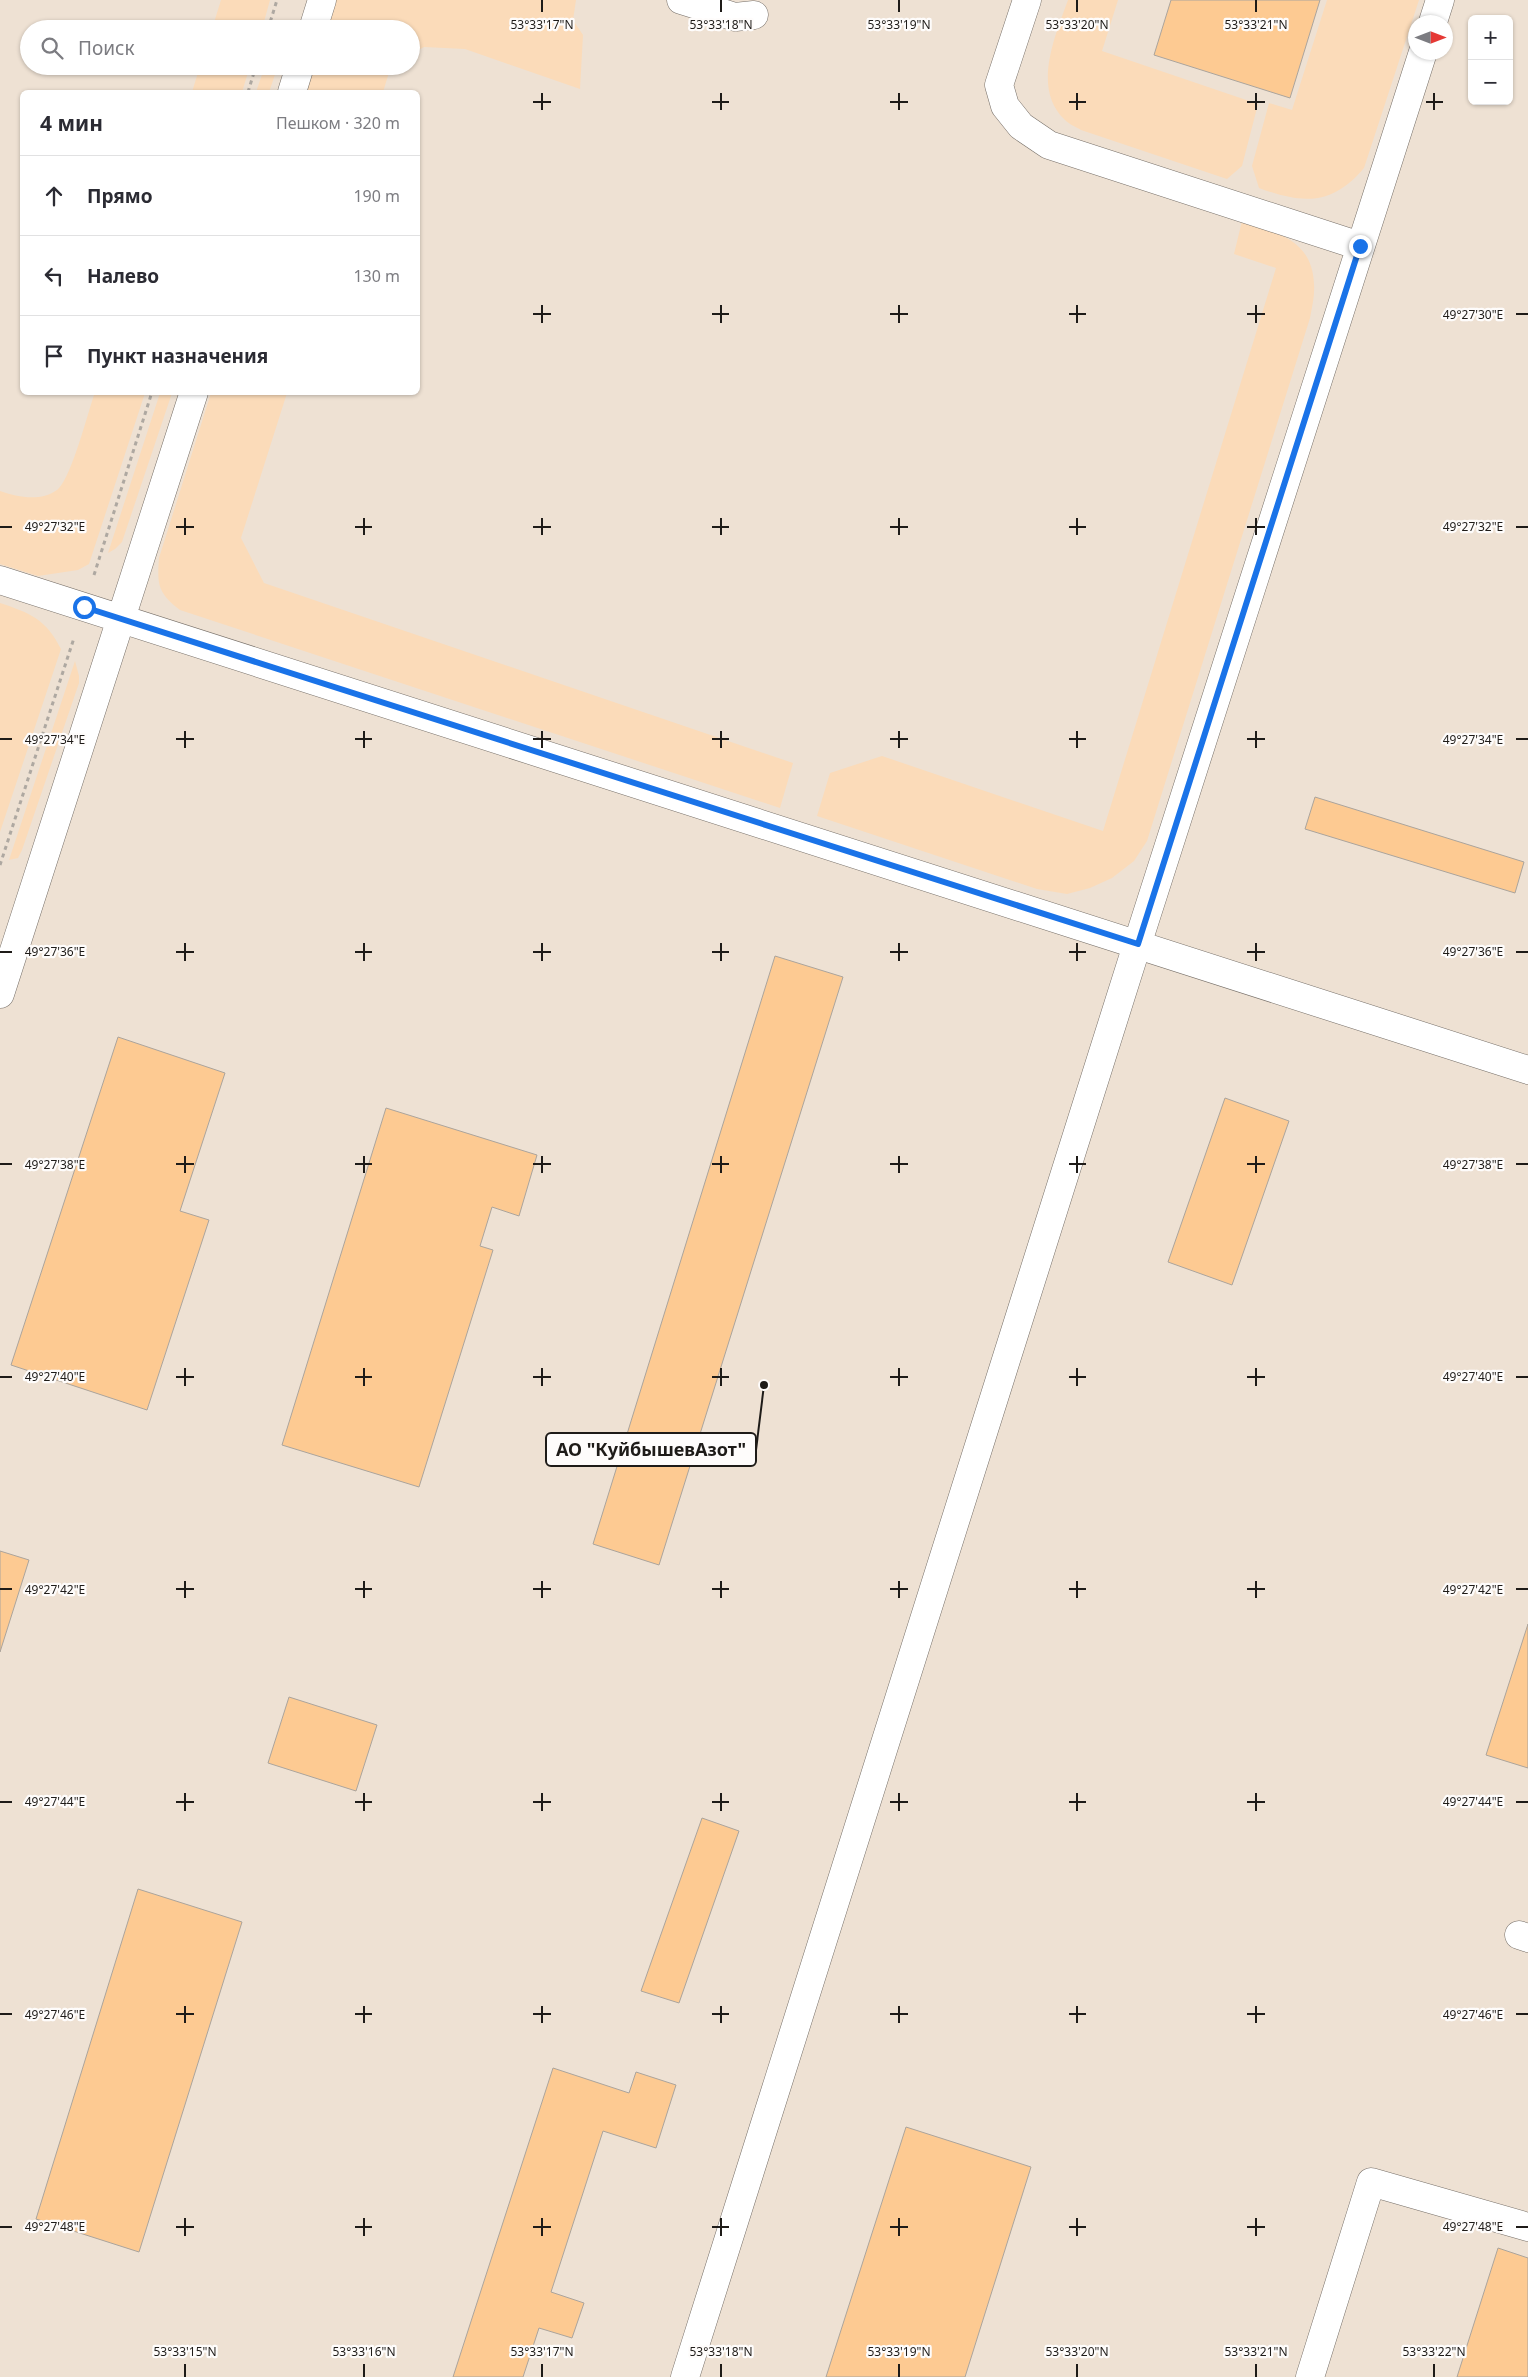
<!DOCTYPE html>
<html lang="ru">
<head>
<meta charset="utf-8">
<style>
	body { margin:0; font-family:"Noto Sans",sans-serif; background:#f7f7f7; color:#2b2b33 }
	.controls { position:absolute; right:15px; top:15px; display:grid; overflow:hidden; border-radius:8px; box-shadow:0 1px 4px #0004 }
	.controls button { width:45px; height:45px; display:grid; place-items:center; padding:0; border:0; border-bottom:1px solid #e1e1e2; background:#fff; color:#2b2b33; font:25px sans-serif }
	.compass { position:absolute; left:1408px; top:15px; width:45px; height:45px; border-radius:50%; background:#fff; box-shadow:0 1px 4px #0004; rotate:90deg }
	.stop { position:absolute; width:15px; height:15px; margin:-11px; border:4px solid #1a73e8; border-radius:50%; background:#fff }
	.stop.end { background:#1a73e8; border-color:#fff; box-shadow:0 1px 5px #0008 }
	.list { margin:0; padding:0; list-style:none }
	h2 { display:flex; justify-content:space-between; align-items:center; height:65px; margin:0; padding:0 20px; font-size:21px }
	h2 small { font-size:16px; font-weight:400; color:#7c7c81 }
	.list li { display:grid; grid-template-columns:32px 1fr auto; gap:15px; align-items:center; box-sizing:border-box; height:80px; padding:0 20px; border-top:1px solid #e1e1e2 }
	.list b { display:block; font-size:19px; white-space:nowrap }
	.list em { font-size:16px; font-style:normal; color:#7c7c81 }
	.icon { flex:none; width:28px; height:28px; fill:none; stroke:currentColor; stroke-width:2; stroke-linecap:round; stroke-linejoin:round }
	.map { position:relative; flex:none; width:1528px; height:2377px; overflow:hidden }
	.search { position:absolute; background:#fff; box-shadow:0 1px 4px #0004; left:20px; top:20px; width:400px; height:55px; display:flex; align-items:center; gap:12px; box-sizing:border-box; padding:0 18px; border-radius:28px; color:#7c7c81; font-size:19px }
	.panel { position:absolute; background:#fff; box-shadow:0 1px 4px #0004; left:20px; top:90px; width:400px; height:305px; border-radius:8px }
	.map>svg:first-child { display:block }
</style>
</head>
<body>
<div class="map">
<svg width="1528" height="2377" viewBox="0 0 1528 2377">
	<rect width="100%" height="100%" fill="#f6eee5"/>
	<path fill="#eee1d3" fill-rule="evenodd" d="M0 0H1528V2377H0ZM1472 19H1509V101H1472ZM1416 22H1446V52H1416ZM29 29H411V66H29ZM22 92H418V392H22Z"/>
	<path fill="#fbdbb9" d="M221 0H270L262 29H212Z
		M335 0H576L573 20 583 35 580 89 465 49 424 47 411 54V29H326Z
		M1068 0H1118L1102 51 1258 104 1242 166 1227 179 1081 130C1076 127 1069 124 1065 120 1031 89 1056 34 1068 0Z
		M1327 0H1419L1364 168C1332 206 1302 204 1259 188L1252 166 1269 103 1292 110Z
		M200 66H250L242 92H192Z
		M265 66H278L269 92H256Z
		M314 66H391L383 92H306Z
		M1242 221C1277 233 1312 239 1314 284 1315 295 1312 307 1310 318L1147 841 1134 861 1112 878 1090 888 1067 894 1037 889 817 816 830 773 882 756 1103 831 1276 268 1234 254Z
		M95 392 145 393 89 564 78 570 38 576 0 564V491C18 497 40 502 57 490 71 480 88 412 95 392Z
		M160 393H172L122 542 115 549 108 553Z
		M211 393H287L241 538 264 583 793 763 780 808 180 610C158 593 157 585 159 558Z
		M0 603C30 613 46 619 61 649L0 832Z
		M75 661 79 676V683L22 850 18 858 9 860Z"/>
	<path fill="#fdca92" stroke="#aba49c" d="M1171 0H1320L1290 98 1154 55Z
		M1315 797 1524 862 1515 893 1305 829Z
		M775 956 843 977 659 1565 593 1544Z
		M118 1037 225 1073 180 1211 209 1220 147 1410 11 1365Z
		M1225 1098 1289 1121 1232 1285 1168 1262Z
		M386 1108 537 1155 519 1216 492 1207 480 1246 493 1250 419 1487 282 1445Z
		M0 1551 29 1560 0 1652Z
		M1528 1624V1768L1486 1755Z
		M289 1697 377 1725 356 1791 268 1763Z
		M702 1818 739 1831 679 2003 641 1991Z
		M138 1889 242 1922 139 2252 36 2219Z
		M553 2068 629 2093 636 2072 676 2085 656 2148 603 2131 551 2292 584 2303 572 2338 539 2328 523 2377H453Z
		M906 2127 1031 2167 965 2377H826Z
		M1498 2248 1528 2258V2377H1457Z"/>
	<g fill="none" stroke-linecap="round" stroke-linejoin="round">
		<defs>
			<path id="minor" d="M681 0 735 17 754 15
				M1027 0 999 85 1005 106 1021 126 1049 145 1360 246
				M1433 22 1440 0
				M313 29 322 0
				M292 92 300 66
				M0 580 1528 1070
				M0 994 194 392
				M1519 1935 1528 1938
				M685 2377 1137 945 1423 52
				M1310 2377 1371 2182 1528 2227"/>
		</defs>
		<use href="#minor" stroke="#766f68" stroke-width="29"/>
		<path stroke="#aea8a1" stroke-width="3" stroke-dasharray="4 4" stroke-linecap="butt" d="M268 29 277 0
			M248 92 256 66
			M94 575 152 392
			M0 865 74 638"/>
		<use href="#minor" stroke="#fff" stroke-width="28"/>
	</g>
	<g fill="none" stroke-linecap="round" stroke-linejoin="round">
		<path stroke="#1a73e8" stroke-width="6" d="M84 607 1138 944 1360 246"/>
	</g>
	<path fill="none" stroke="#1e1b18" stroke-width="2" d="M542 0V12M721 0V12M899 0V12M1077 0V12M1256 0V12M542 93V110M721 93V110M899 93V110M1077 93V110M1256 93V110M1434 93V110M533 102H551M712 102H729M890 102H908M1069 102H1086M1247 102H1265M1426 102H1443M542 305V323M721 305V323M899 305V323M1077 305V323M1256 305V323M533 314H551M712 314H729M890 314H908M1069 314H1086M1247 314H1265M1516 314H1528M185 518V535M364 518V535M542 518V535M721 518V535M899 518V535M1077 518V535M1256 518V535M0 527H12M176 527H194M355 527H372M533 527H551M712 527H729M890 527H908M1069 527H1086M1247 527H1265M1516 527H1528M185 731V748M364 731V748M542 731V748M721 731V748M899 731V748M1077 731V748M1256 731V748M0 739H12M176 739H194M355 739H372M533 739H551M712 739H729M890 739H908M1069 739H1086M1247 739H1265M1516 739H1528M185 943V961M364 943V961M542 943V961M721 943V961M899 943V961M1077 943V961M1256 943V961M0 952H12M176 952H194M355 952H372M533 952H551M712 952H729M890 952H908M1069 952H1086M1247 952H1265M1516 952H1528M185 1156V1173M364 1156V1173M542 1156V1173M721 1156V1173M899 1156V1173M1077 1156V1173M1256 1156V1173M0 1164H12M176 1164H194M355 1164H372M533 1164H551M712 1164H729M890 1164H908M1069 1164H1086M1247 1164H1265M1516 1164H1528M185 1368V1386M364 1368V1386M542 1368V1386M721 1368V1386M899 1368V1386M1077 1368V1386M1256 1368V1386M0 1377H12M176 1377H194M355 1377H372M533 1377H551M712 1377H729M890 1377H908M1069 1377H1086M1247 1377H1265M1516 1377H1528M185 1581V1598M364 1581V1598M542 1581V1598M721 1581V1598M899 1581V1598M1077 1581V1598M1256 1581V1598M0 1589H12M176 1589H194M355 1589H372M533 1589H551M712 1589H729M890 1589H908M1069 1589H1086M1247 1589H1265M1516 1589H1528M185 1793V1811M364 1793V1811M542 1793V1811M721 1793V1811M899 1793V1811M1077 1793V1811M1256 1793V1811M0 1802H12M176 1802H194M355 1802H372M533 1802H551M712 1802H729M890 1802H908M1069 1802H1086M1247 1802H1265M1516 1802H1528M185 2006V2023M364 2006V2023M542 2006V2023M721 2006V2023M899 2006V2023M1077 2006V2023M1256 2006V2023M0 2014H12M176 2014H194M355 2014H372M533 2014H551M712 2014H729M890 2014H908M1069 2014H1086M1247 2014H1265M1516 2014H1528M185 2218V2236M364 2218V2236M542 2218V2236M721 2218V2236M899 2218V2236M1077 2218V2236M1256 2218V2236M0 2227H12M176 2227H194M355 2227H372M533 2227H551M712 2227H729M890 2227H908M1069 2227H1086M1247 2227H1265M1516 2227H1528M185 2364V2377M364 2364V2377M542 2364V2377M721 2364V2377M899 2364V2377M1077 2364V2377M1256 2364V2377M1434 2364V2377"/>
	<g font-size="12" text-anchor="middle" fill="#1e1b18" stroke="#fefcfb" stroke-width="4.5" stroke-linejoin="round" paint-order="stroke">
		<text x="542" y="29">53°33'17"N</text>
		<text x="721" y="29">53°33'18"N</text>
		<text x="899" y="29">53°33'19"N</text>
		<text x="1077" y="29">53°33'20"N</text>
		<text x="1256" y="29">53°33'21"N</text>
		<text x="1473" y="319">49°27'30"E</text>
		<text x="1473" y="531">49°27'32"E</text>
		<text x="55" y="531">49°27'32"E</text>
		<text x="1473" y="744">49°27'34"E</text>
		<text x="55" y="744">49°27'34"E</text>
		<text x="1473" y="956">49°27'36"E</text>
		<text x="55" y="956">49°27'36"E</text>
		<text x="1473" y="1169">49°27'38"E</text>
		<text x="55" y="1169">49°27'38"E</text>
		<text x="1473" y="1381">49°27'40"E</text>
		<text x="55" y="1381">49°27'40"E</text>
		<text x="1473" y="1594">49°27'42"E</text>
		<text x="55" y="1594">49°27'42"E</text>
		<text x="1473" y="1806">49°27'44"E</text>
		<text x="55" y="1806">49°27'44"E</text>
		<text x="1473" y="2019">49°27'46"E</text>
		<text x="55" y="2019">49°27'46"E</text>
		<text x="55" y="2231">49°27'48"E</text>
		<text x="1473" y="2231">49°27'48"E</text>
		<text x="185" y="2356">53°33'15"N</text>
		<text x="364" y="2356">53°33'16"N</text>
		<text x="542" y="2356">53°33'17"N</text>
		<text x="721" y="2356">53°33'18"N</text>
		<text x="899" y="2356">53°33'19"N</text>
		<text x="1077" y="2356">53°33'20"N</text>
		<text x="1256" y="2356">53°33'21"N</text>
		<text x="1434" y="2356">53°33'22"N</text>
	</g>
	<path fill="none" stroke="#1e1b18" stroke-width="2" d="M764 1385L756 1450"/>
	<circle fill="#1e1b18" stroke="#fefcfb" stroke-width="2" cx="764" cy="1385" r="5"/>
	<rect fill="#fefcfb" stroke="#1e1b18" stroke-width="2" x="546" y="1433" width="210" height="33" rx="5"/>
	<g font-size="18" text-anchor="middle" font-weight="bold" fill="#1e1b18">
		<text x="651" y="1456">АО "КуйбышевАзот"</text>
	</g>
</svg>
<div class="controls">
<button>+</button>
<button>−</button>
</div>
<svg class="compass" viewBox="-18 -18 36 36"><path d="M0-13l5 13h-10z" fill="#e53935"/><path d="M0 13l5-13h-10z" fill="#7c7c81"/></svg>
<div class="stop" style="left:84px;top:607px"></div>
<div class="stop end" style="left:1360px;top:246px"></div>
<div class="search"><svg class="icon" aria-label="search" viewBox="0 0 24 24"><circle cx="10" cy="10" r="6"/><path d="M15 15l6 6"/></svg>Поиск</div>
<section class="panel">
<h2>4 мин<small>Пешком · 320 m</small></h2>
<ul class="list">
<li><svg class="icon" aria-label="ahead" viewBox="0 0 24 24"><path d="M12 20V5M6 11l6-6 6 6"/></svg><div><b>Прямо</b></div><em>190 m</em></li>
<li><svg class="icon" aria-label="left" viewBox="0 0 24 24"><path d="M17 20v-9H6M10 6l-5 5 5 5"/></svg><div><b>Налево</b></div><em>130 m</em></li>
<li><svg class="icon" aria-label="arrive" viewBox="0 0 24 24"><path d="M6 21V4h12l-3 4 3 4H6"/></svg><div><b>Пункт назначения</b></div></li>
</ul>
</section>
</div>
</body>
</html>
